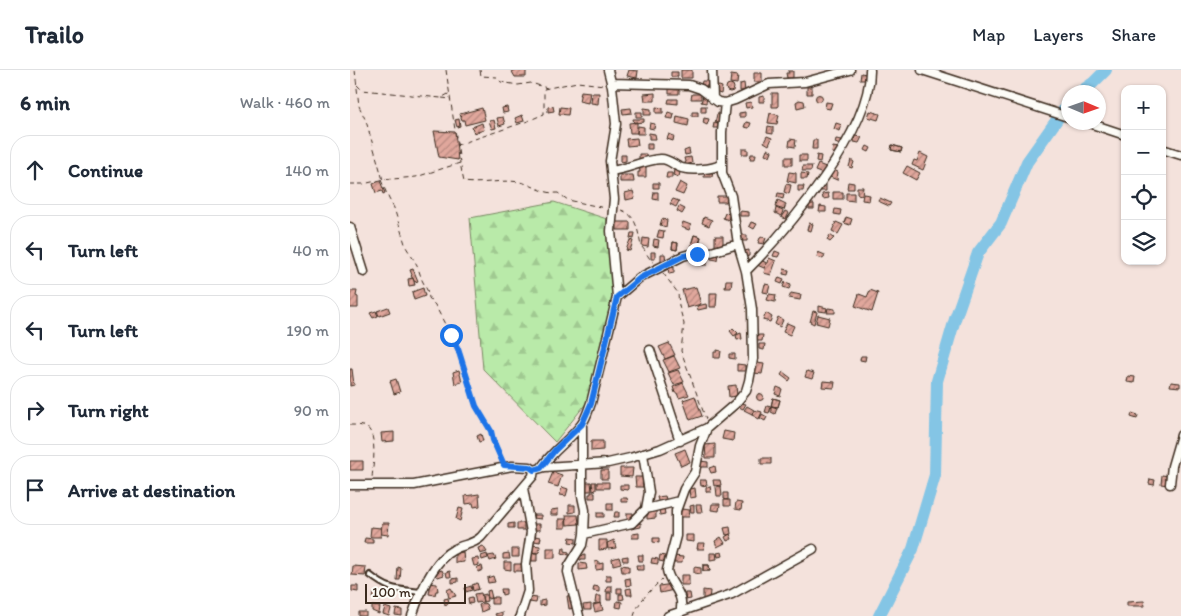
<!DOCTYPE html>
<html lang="en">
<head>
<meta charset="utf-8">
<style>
	body { margin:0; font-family:Itim,sans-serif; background:#f2f2f3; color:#1f2937 }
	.controls { position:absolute; right:15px; top:15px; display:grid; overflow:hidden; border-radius:10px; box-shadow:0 1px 4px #0004 }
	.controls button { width:45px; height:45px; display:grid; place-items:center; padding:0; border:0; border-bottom:1px solid #e0e1e3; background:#fff; color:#1f2937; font:25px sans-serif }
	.compass { position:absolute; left:711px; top:15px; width:45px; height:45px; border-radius:50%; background:#fff; box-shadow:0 1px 4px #0004; rotate:92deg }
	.scale { position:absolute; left:15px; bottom:12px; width:101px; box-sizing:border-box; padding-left:5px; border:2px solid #3b2a1e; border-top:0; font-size:14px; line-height:18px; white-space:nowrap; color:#3b2a1e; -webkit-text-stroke:4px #fdfcf7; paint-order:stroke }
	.stop { position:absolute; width:15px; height:15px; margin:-11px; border:4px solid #1a73e8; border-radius:50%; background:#fff }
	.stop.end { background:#1a73e8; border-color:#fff; box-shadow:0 1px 5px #0008 }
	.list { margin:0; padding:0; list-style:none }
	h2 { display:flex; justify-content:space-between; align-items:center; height:65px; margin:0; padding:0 20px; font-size:21px }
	h2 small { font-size:16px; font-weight:400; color:#747a83 }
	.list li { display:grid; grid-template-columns:32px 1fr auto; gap:15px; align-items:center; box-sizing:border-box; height:70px; margin:0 10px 10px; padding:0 10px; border:1px solid #e0e1e3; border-radius:20px }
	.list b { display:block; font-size:19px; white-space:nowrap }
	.list em { font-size:16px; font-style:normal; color:#747a83 }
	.icon { flex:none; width:28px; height:28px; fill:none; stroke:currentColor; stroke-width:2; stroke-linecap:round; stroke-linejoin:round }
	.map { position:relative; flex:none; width:831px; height:546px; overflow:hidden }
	header { display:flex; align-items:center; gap:30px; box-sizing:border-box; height:70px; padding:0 25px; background:#fff; border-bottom:1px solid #e0e1e3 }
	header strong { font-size:24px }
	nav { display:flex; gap:28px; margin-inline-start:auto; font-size:18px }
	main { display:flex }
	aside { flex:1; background:#fff }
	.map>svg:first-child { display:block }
</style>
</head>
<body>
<header>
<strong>Trailo</strong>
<nav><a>Map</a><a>Layers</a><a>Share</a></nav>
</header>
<main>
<aside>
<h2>6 min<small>Walk · 460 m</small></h2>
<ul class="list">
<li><svg class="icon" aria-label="ahead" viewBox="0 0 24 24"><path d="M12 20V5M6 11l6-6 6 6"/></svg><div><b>Continue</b></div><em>140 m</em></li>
<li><svg class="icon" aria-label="left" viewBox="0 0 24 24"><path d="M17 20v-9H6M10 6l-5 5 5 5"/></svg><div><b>Turn left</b></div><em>40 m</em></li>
<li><svg class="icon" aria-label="left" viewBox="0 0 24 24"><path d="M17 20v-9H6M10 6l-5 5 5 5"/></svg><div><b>Turn left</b></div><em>190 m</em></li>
<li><svg class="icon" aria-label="right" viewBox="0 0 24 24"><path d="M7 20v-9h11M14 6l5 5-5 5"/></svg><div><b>Turn right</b></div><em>90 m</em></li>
<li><svg class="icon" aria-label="arrive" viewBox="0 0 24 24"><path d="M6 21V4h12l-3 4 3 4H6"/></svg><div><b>Arrive at destination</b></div></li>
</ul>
</aside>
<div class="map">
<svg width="831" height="546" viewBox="0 0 831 546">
	<defs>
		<pattern id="forest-firs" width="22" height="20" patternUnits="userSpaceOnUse" patternTransform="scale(1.25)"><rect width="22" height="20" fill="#b9eaa9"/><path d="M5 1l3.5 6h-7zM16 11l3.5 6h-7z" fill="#a0c991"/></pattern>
		<pattern id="building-hatch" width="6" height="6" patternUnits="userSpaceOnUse" patternTransform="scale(1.25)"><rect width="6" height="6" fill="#e0a79c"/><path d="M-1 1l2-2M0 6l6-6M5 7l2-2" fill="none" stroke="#b7887f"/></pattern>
	</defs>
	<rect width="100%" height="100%" fill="#f4e2dc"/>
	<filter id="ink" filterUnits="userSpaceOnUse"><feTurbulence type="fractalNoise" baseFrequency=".02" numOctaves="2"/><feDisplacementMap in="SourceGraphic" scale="10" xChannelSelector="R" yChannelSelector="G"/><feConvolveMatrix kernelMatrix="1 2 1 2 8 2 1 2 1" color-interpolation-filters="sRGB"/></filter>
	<g filter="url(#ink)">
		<path fill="url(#forest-firs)" stroke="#7a8a64" d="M204 132 257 149 263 229 238 331 205 372 133 299 120 148Z"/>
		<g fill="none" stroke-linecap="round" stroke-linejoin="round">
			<path stroke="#84c5e5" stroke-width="12" d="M730 22 743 13 756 0
				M529 546 563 479 585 405 587 311 605 249 628 183 651 153 677 92 718 34"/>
		</g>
		<path fill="url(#building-hatch)" stroke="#3b2a1e" d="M161 0H176V7H165Z
			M279 0 288 1 287 8 277 6Z
			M331 0H342V8H331Z
			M438 1H443V8H437L436 3H439Z
			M321 2H328V7H321Z
			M404 3H412V12H404Z
			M511 3 516 4 515 10H510Z
			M381 5 388 6 387 14 380 13Z
			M352 11H360V16H351Z
			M394 13 395 21H390V14Z
			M376 18a4 4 0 1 1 8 0a4 4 0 1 1-8 0Z
			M369 16 372 17 371 24 365 22 366 17Z
			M457 17H462V24H457Z
			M319 19 329 20V24H319Z
			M231 21 240 22 238 33 229 31Z
			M242 23H249L248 34 241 33Z
			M305 23V31H295L294 24Z
			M422 23H428V37H422Z
			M342 24H351V29H341Z
			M465.5 28a3.5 3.5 0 1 1 7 0a3.5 3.5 0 1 1-7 0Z
			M353 26 357 27 356 33 351 32Z
			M414 26V32H409V27Z
			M319 29H328V34L318 33Z
			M449 30 454 31 455 36 447 38 446 32Z
			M401 32 402 37 396 38 395 33Z
			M476 32 482 33 480 39 475 38Z
			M203 36 204 41 198 42V37Z
			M351 36H356V42H351Z
			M157 37 158 42 153 43 152 38Z
			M210 37 219 38 218 45 209 44Z
			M306 37 313 38V43H306Z
			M132 38 135 50 115 55 114 50H112L110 44Z
			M281 38 282 43 273 44 272 39Z
			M294 38 301 39V45H294Z
			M520 41 530 44 528 50 518 47Z
			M286 42H292V47H286Z
			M318 42 324 44 323 49 316 48Z
			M342 42H348V46H342Z
			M395 42V47H389V43Z
			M420 43 429 45 427 54 418 53Z
			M367 44H371L369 54 365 53Z
			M172 45 174 51 167 53 165 48Z
			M327 46 339 49 338 56 326 53Z
			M153 47 155 54 149 56 147 48Z
			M354 48 359 49 357 55 353 53Z
			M109 49 110 56 107 57 105 50Z
			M283 49H294V52L284 53Z
			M144 50 146 58 142 59 139 51Z
			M287 52V63H280L279 53Z
			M396 52 401 53 399 58 394 57Z
			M132 53 134 60 124 63 122 57Z
			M300 53 305 54 304 59 299 58Z
			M364 53H368V58H363Z
			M486 53 492 55 490 61 484 59Z
			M288 56 294 57V64H287Z
			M418 56 423 57V64L417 63Z
			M84 61 105 62 108 90 89 87Z
			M299 63 305 64 306 69H299Z
			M319 64 324 66 323 71 317 69Z
			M417 66 422 68 419 75 414 72Z
			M505 66 512 67 509 73 504 72Z
			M287 68 288 75 277 76 276 69Z
			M440 69 446 70 445 77 439 76Z
			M486 69 492 70 490 75 485 73Z
			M463 70H467V79H462Z
			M297 74H302V79H297Z
			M542 75 552 78 551 82 541 80Z
			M542 75 552 78 551 82 541 80Z
			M517 76 521 78 519 82 515 80Z
			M483 77 489 78V84L482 83Z
			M339 79 340 84 335 85 334 81Z
			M392 79H398V84H392Z
			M417 79 422 81 420 86 415 84Z
			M570 83 578 87 573 100 562 95 564 90 567 91Z
			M289 84H296V89H289Z
			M401 84H406L405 89H400Z
			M271 85H276V91L271 92Z
			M449 85H457V91H449Z
			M467 85 471 86 470 92 466 91Z
			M341 87 342 93 336 95 334 88Z
			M435 87H442V95H435Z
			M501 90 504 92 502 98 499 97Z
			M468 94 476 97 473 104 465 101Z
			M289 95H296V107H288V102H290Z
			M453 96H462L461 101H452Z
			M557 96 570 103 566 110 553 103Z
			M324 100 330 102 329 107 323 105Z
			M483 100 488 102 487 110 480 107Z
			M355 101 363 102 362 107H354Z
			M439 102 446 103V113L437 111Z
			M317 103H322V108H316Z
			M451 103 458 104 457 109H451Z
			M270 105H283L284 112H270Z
			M30 111 35 123 33 124 32 121 26 123 23 114Z
			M330 112 337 116 333 125 325 122Z
			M498 112 504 113V119H497Z
			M303 113H309V118H303Z
			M436 114 441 115 439 124 434 122Z
			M471 114H476V121H471Z
			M448 116H454L453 121H448Z
			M507 117H513L512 125 507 124Z
			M283 121 285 128 276 130 275 123Z
			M304 122H308V130L303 129Z
			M483 122H493V129H483Z
			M428 123 434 124 433 129 427 127Z
			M478 123 479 128 473 129 472 124Z
			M496 123H504V131L496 130Z
			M513 124 520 125 519 131 512 130Z
			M367 126H377L376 132H367Z
			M530 128 541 133 539 136 528 131Z
			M323 129 329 131 326 137 320 134Z
			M428 130 436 134 434 140 425 137Z
			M459 134H464V139H459Z
			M329 136 335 139 332 144 327 141Z
			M470 136 476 137V142H469Z
			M426 138 433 141 431 146 425 143Z
			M485 139 491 140 490 145 484 144Z
			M390 141 399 142V146H390Z
			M435 141 439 143 436 149 431 147Z
			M375 143 380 144 378 150 373 148Z
			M354 147 362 150 359 156 352 153Z
			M496 147 502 149 500 155 494 153Z
			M312 149 317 150 316 157 310 155Z
			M267 152H280V160H267Z
			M333 152 341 155 339 160 331 157Z
			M401 152 407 154 404 159 399 156Z
			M486 152 493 155 488 164 482 161Z
			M459 153 463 154 461 161 457 160Z
			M309 160 314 161 313 168 307 167Z
			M281 163H285L284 169 280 168Z
			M344 165 351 167 348 177 341 175Z
			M344 165 351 167 348 177 341 175Z
			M392 165H397V171H391Z
			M480 165 484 168 480 172 477 170Z
			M365 166H373V177H365Z
			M412 167 416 168 414 174 408 173 410 168Z
			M293 168 299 169 298 177 292 176Z
			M304 169 309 170 308 177 303 176Z
			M280 170 283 171 280 181 276 180Z
			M323 172 328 173 327 180 322 179Z
			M323 172 328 173 327 180 322 179Z
			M399 180V186L395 187 394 181Z
			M425 181 430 183 428 187 423 186Z
			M301 182H305V189H301Z
			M468 182 475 185 473 189 467 187Z
			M362 183H368L367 190 361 189Z
			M311 184H315L316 192H311Z
			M350 188 357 189V195H349Z
			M419 188 426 191 421 205 414 203 416 193H418Z
			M410 190 417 193 414 198 407 195Z
			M324 197V203L319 204 318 198Z
			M63 199 68 211 65 212 61 206 62 205 60 200Z
			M434 199 439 200 438 205 433 204Z
			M429 207 434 209 432 214 427 212Z
			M63 208 65 215 59 216 58 209Z
			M376 210H382L381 218H375Z
			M435 212 441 214 439 219 433 217Z
			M415 214 420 215 418 223 413 222Z
			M346 217 351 234 337 238 332 220Z
			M73 218 75 226 64 230 62 222Z
			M520 220 528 223 522 242 505 236 509 224 517 227Z
			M0 221H7L6 226 8 227V238H0Z
			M360 223H367L366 237H360Z
			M441 223 451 225 450 230 439 228Z
			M419 224 426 225 425 232 417 230Z
			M356 234 357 238 348 240 347 236Z
			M469 236 477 238 476 242 469 241Z
			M38 237 40 242 29 246 27 241Z
			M478 238 485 239V243H477Z
			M26 241 28 246 23 248 20 243Z
			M463 241 467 242 464 254 460 252Z
			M416 243 422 247 420 252 413 250Z
			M468 245 480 248 478 256 466 253Z
			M428 247 433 250 430 257 425 254Z
			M437 253 444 256 440 265 433 262Z
			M383 258 388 263 384 266 380 261Z
			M391 263 392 269 387 270 386 265Z
			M409 265H413L412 271H406V266Z
			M319 273 325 285 315 289 309 277Z
			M409 274H415L414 280 409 279Z
			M367 280 371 281 370 288H364V282H367Z
			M379 284H385V289L379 288Z
			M324 286 330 298 319 302 313 290Z
			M511 286H516L515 291 510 290Z
			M407 293 414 294 412 304 404 303Z
			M387 294 395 295V301H387Z
			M0 299H2L4 315 0 316Z
			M109 300 112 312 105 314 103 302Z
			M328 300 334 312 324 315 318 303Z
			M457 301 464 303 462 309 455 307Z
			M433 302 441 308 439 311 431 305Z
			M778 306 785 307 784 313 777 312Z
			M46 309 50 322 44 324 40 311Z
			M473 311 485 312 484 318 472 317Z
			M821 312 830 313V317L820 316Z
			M333 313 339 325 329 328 327 323H325L323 317Z
			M386 315 387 326 379 327 378 316Z
			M427 317 432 319 430 326 425 324Z
			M406.5 327a3.5 3.5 0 1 1 7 0a3.5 3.5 0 1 1-7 0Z
			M345 326 352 346 340 350 333 330Z
			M423 328 430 330 428 337 421 336Z
			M423 328 430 330 428 337 421 336Z
			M391 333 396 334 393 339 389 337Z
			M397 336 404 340 402 344 394 340Z
			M417 336 421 337 419 343 415 342Z
			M421 336 427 338 425 344 421 342Z
			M405 340 412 342 409 349 402 345Z
			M782 343 788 345 787 349 781 347Z
			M412 344 417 347 415 351 410 348Z
			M374 361 384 363 383 371 372 369Z
			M44 362V371L32 372 31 363Z
			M131 364 133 371 129 372 127 366Z
			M241 371H253V380L241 381Z
			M365 374V388H356L355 375Z
			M335 379 340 392 331 396 325 383Z
			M411 388H421V394H411Z
			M0 391H13V400H0Z
			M350 391 358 392V397H350Z
			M365 396 366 402 361 403 359 398Z
			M270 398H283L282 407 270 406Z
			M251 400H258V409H251Z
			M203 402 212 405 208 417 198 414Z
			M812 405 818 406 817 415 811 414Z
			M285 407H293V417H286Z
			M800 409 805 410 804 415 799 414Z
			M350 410H356L357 415 351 416Z
			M363 410H370L371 415 364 416Z
			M233 412H241L242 421H234Z
			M242 412H246V420L243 421Z
			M247 412H259V418H247Z
			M270 415H278V420L270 419Z
			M360 416 361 422H356V417Z
			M371 416 372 426H367L366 417Z
			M212 417 218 419 216 426 210 425Z
			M345 418 346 427 340 428 339 419Z
			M241 422H245V428H239V424H241Z
			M374 423H378V430L374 429Z
			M129 424 130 436 124 437 123 433 116 434 115 426Z
			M315 426 317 432 309 434 307 427Z
			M271 428H277L278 432H271Z
			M374 430H380V436H374Z
			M386 432 392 433 391 440 385 439Z
			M257 433H263V440H257Z
			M362 434H370L369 441 361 440Z
			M219 435H225V442L219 443Z
			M344 435V442H341L340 436Z
			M346 435H351L352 442H347Z
			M109 438 113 439 110 451 106 449Z
			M314 438 315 444 310 445 309 439Z
			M208 439V445H201V440Z
			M306 439V448L297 449V442Z
			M331 439 340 440 339 447H330Z
			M265 442H269V447H264Z
			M247 443H254V447H247Z
			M277 443H283V450H277Z
			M183 445H191V449L183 448Z
			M216 445H228L229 454 217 455Z
			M209 449H216V458H209Z
			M32 453H39L38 465 31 464Z
			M164 453V458H158V454Z
			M167 453H174V460H167Z
			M291 453V457L281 459 280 455Z
			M184 454H190V460H184Z
			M21 457 31 458V467H20Z
			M380 457 381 464 376 465 374 458Z
			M289 463V468H282V464Z
			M380 464 382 469 377 471 375 467Z
			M336 465H344V472L336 471Z
			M185 466 191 467 190 472 184 471Z
			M220 467 226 468V473L219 472Z
			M371 467 375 473 367 477 365 471Z
			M15 468 23 469V473H14Z
			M303 468H309V473L303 472Z
			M249 470H257V479L249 480Z
			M264 470 266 478 258 479 257 473Z
			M348 473H355L354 479H347Z
			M183 475 190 476 189 483 180 482V478H183Z
			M133 476 137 482 130 484 128 478Z
			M197 478H205V488H197Z
			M213 478H215V481L219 482V485L212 483Z
			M162 479H169V487H162Z
			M113 482 114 492 105 493V483Z
			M372 482 373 486 368 487 367 483Z
			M159 483 160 489H153V484Z
			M181 483H187V491H182Z
			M360 483H366L367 489 360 490Z
			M137 484 138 488 132 490 131 486Z
			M144 485 146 489 140 491 138 486Z
			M235 485V490H230L229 486Z
			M288 485H293V491H289Z
			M310 485 315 486 314 492 309 491Z
			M278 486V491H273L272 487Z
			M324 486 333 487 332 493H324Z
			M269 487 271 493 263 495 262 489Z
			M128 488 129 495 124 496 122 489Z
			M302 488 308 489V494L301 493Z
			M249 491V494L253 493V499L246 500 245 492Z
			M154 492H161V500L154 499Z
			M229 493 236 494 237 499 229 500Z
			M164 494H174L175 501H164Z
			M271 495 279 496V502H272Z
			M286 495H294V500H287Z
			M353 495H359L360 501H353Z
			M353 495H359L360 501H353Z
			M3 496 16 497 15 506 2 505Z
			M132 496 133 500 128 502 127 497Z
			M48 497 51 498 50 510H47Z
			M344 497 351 498V504L344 503Z
			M92 500 94 505 88 507 86 502Z
			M100 501 101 507H97L96 502Z
			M256 505H261V511H256Z
			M331 505H339V515H331Z
			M143 506 145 512 138 513 137 508Z
			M108 508V512L102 513V509Z
			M280 508 281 515 276 516 275 509Z
			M78 513 87 514 88 521H86L85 525 79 524 80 518H77Z
			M127 513 129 519 123 521 122 515Z
			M323 514 324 520 310 523 309 516Z
			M2 516H8V522L2 521Z
			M121 516 122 520 116 522 115 518Z
			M244 516 249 517V522L243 521Z
			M257 516H262V522H256Z
			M101 518 106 526 99 528 97 520Z
			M267 518H272V523H267Z
			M281 518 282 525H277L276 519Z
			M151 519H156V524L152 525Z
			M140 520 142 528 138 529 137 521Z
			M353 520 360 521 359 531H353Z
			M24 523 31 524 30 531 23 529Z
			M131 523 133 532 126 533 124 524Z
			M257 523H261V530H257Z
			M335 523H340L341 529 335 530Z
			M136 524 137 531 133 532 132 525Z
			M269 524H273L274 529 269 530Z
			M223 525 225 538 219 539 217 526Z
			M246 526H251V534L245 533Z
			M122 527 123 533 119 534 118 528Z
			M144 527H148V534H141V528H144Z
			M180 527 187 528 186 533 179 532Z
			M98 528 99 533 95 535 94 529Z
			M195 530V535L190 536V531Z
			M267 531 272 532 271 538 266 537Z
			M794 531 795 536H777V532Z
			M133 533 136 534 138 539 131 542 129 535Z
			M251 533 253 540 245 542 243 535Z
			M241 534V540H234L233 535Z
			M22 536 30 537 29 544 22 541Z
			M35 537 41 539 39 546 33 544Z
			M46 539 52 540V546L45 545Z
			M8 542H16V546H8Z
			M152 542V546H146L145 544Z"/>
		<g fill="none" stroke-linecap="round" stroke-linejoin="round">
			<defs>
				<path id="service" d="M20 505C40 521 47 519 71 522"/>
				<path id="minor" d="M362 0 363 29
					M572 0 718 47
					M261 13 339 15 351 19 368 32 375 33 385 30 419 14 455 12 500 0
					M736 52 775 65
					M812 79 831 85
					M261 101C279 99 293 90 311 89 318 89 323 94 329 97 338 101 364 100 371 94
					M0 157 14 202
					M396 201C438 159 521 61 520 0
					M267 227 289 208 333 186 340 184 358 183 388 174
					M300 280 330 371
					M293 384 299 422 296 439
					M191 398C203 380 219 371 231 355 236 349 238 341 241 333L267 227 261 161 264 129 260 91 266 54 262 16 258 0
					M184 400 195 397 258 393 280 388 310 379 357 358 385 334 396 321 399 311 403 289 402 239 396 201 388 174 381 126 372 103V62L375 33
					M820 414 822 396 831 365
					M0 415H64L162 396 180 397 184 400 183 406 131 467C123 475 113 474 103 480 83 490 69 526 62 546
					M234 464 282 453 296 439 329 431
					M330 543C336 523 319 515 317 500L326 466V441L334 419 345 402 350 376 357 358
					M170 546 178 521 176 494 181 462 173 418
					M229 546 218 502 219 496 232 475 234 464 235 440 232 426V354
					M318 546 382 524 463 479"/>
			</defs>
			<use href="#service" stroke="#3b2a1e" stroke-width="8"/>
			<use href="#minor" stroke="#3b2a1e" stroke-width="11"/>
			<path stroke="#3b2a1e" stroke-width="1" stroke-dasharray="5 4" stroke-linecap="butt" d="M5 0 9 36 16 51 33 110
				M96 0 110 93
				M130 0 131 6 147 7 151 12 168 15 181 13 197 18
				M7 15 12 20 91 28 100 23
				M92 28 100 29
				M107 75 178 51 194 44V19L227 12 254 15
				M31 110 39 129 44 138 56 177 67 195 72 210 78 222 79 228 85 235 108 279 126 336 141 361 143 370 152 390
				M0 114H13L31 110 66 107 110 93 114 112C134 115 155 108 174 113 186 117 195 124 208 123L218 130 255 138
				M271 140C287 145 288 162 291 176 297 182 298 189 304 193
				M313 203 328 223 329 236 334 254 331 281 356 349
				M0 355C5 355 11 355 16 357 28 364 23 396 22 408
				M284 546C289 529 301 521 312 509"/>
			<use href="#service" stroke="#fdfcf7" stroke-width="4"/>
			<use href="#minor" stroke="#fdfcf7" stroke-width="8"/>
		</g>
	</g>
	<g fill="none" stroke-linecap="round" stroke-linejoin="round" filter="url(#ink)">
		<path stroke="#1a73e8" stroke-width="6" d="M101 265 108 279 126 336 141 361 143 370 154 395 180 397 184 400 191 398 205 380 232 354 241 334 267 227 290 208 333 186 347 184"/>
	</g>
</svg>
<div class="controls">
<button>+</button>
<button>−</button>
<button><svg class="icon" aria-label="locate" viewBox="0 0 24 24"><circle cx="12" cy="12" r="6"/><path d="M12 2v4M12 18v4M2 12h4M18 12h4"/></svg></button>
<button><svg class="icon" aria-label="layers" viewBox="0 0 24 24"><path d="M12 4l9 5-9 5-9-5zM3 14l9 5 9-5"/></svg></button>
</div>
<svg class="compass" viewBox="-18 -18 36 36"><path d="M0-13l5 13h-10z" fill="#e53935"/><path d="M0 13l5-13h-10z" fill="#747a83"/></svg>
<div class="scale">100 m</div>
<div class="stop" style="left:101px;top:265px"></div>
<div class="stop end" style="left:347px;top:184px"></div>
</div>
</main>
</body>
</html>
